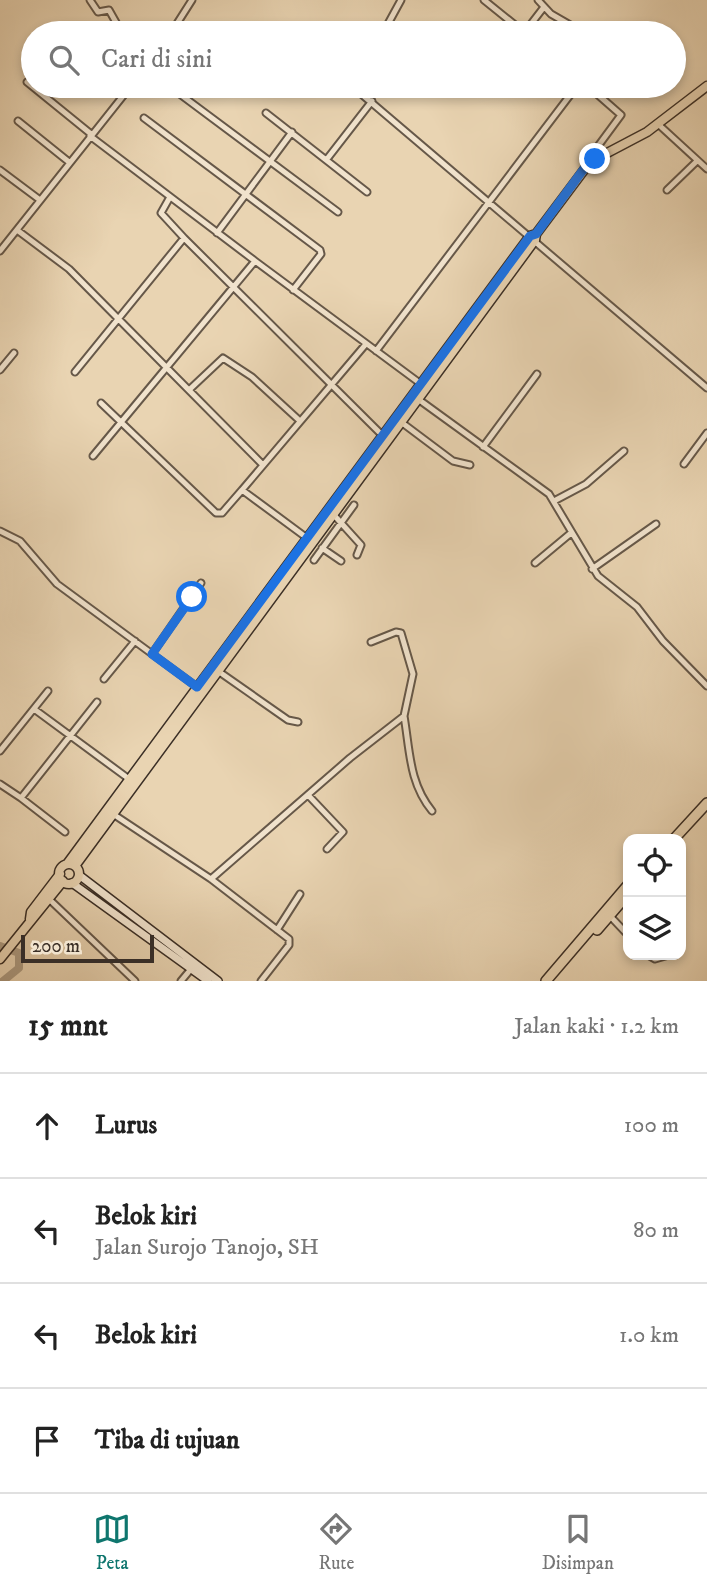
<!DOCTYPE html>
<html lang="id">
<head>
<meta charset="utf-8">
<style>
	body { margin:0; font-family:"IM FELL DW Pica",serif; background:#f2f2f2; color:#222 }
	.controls { position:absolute; right:21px; bottom:21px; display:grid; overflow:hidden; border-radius:14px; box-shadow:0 4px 10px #0003 }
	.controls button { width:63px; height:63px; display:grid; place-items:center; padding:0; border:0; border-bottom:2px solid #e0e0e0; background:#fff; color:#222; font:35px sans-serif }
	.scale { position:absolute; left:21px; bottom:18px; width:133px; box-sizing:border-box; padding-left:7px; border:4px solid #3b2f26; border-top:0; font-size:19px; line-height:24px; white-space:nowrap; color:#3b2f26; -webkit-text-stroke:5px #f1e3cd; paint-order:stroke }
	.stop { position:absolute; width:21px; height:21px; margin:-16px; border:5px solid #1a73e8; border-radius:50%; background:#fff }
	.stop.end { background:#1a73e8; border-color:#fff; box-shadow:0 2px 7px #0008 }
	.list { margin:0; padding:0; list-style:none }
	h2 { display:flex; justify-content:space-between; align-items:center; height:91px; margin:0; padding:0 28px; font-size:30px }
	h2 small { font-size:23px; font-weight:400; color:#767676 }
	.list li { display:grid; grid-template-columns:46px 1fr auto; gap:21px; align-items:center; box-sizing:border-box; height:105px; padding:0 28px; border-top:2px solid #e0e0e0 }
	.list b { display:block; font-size:26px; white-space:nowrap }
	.list p { margin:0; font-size:23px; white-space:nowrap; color:#767676 }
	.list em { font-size:23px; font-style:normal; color:#767676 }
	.icon { flex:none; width:38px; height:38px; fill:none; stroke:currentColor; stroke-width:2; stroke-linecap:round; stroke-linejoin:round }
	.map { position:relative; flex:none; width:707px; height:981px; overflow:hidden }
	.search { position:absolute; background:#fff; box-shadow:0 4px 10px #0003; left:21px; right:21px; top:21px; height:77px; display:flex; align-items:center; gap:18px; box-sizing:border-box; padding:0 24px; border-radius:38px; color:#767676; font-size:26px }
	.sheet { height:511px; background:#fff }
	nav { display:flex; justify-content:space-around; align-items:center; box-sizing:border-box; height:98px; border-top:2px solid #e0e0e0; background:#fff; font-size:19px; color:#767676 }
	nav a { display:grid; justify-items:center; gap:4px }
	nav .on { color:#0f766e }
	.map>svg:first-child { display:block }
</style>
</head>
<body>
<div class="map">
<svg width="707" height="981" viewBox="0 0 707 981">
	<rect width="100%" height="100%" fill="#e9d4b2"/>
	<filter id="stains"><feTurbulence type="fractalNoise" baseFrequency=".00286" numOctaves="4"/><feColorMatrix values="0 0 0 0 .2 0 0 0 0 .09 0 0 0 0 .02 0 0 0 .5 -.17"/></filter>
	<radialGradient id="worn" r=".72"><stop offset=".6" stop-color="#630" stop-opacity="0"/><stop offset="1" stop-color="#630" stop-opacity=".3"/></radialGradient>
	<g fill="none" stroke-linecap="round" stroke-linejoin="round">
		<path stroke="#ae9c82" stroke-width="8" d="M0 946 19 953V968L3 981"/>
		<defs>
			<path id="street" d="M90 0 98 12 109 10 122 33
				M484 0 525 33
				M538 0 551 14 577 29
				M171 33 192 0
				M383 33 401 0
				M524 33 544 7
				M27 82 91 134
				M169 86 338 212
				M352 86 707 388
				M588 86 621 115 593 153 590 162
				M266 113 367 192
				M144 118 320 250 321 254 293 290
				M18 121 69 162
				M658 124 707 169
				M90 136 255 261
				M327 159 372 101
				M0 170 40 200
				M667 190 697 161
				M170 197 161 213 184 238
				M17 230 69 269 263 465
				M217 233 292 132
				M0 251 131 86
				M376 351 577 86
				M0 370 14 353
				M75 372 184 238 383 436
				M189 390 223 358 252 377 300 421
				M418 399 549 494 598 576 637 607 663 641 707 686
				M101 403 216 513H222L242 490 307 538
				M401 422 453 461 470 465
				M483 447 537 374
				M93 456 255 261 421 384
				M684 464 707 433
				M242 490 366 344
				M554 501 586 484 624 451
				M333 514 361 545 357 555
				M0 531 20 541 57 584 197 687
				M322 548 341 561
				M314 560 354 505
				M535 563 571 533
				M592 569 656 524
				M152 654 201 583
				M218 671 288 720 298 722
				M104 679 135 641
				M34 709 129 779
				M404 716C410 751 409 783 432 811
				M0 751 48 691
				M0 784 21 798 97 702
				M308 795 343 832 327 849
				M21 798 65 832
				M113 814 211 879 289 939V945L261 981
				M211 879 350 758 404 716 413 674 401 633 396 632 371 642
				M49 899 135 981
				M610 916 628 935
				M277 930 300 894
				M648 955 655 959 669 955
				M181 981 191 969"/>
			<path id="secondary" d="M79 875 218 981
				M72 883 208 981"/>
			<path id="primary" d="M67 864 530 236 536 234
				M59 874a10 10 0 1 1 20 0a10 10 0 1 1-20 0Z
				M75 866 535 240 536 234 590 162 647 132 707 86
				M30 919 31 912 60 874
				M0 959 63 881"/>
			<path id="highway" d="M674 839 707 803
				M597 930 628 894
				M546 981 628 885"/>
		</defs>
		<use href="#street" stroke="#665849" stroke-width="9"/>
		<use href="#secondary" stroke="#3b2f26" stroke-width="10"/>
		<use href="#primary" stroke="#3b2f26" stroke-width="11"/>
		<use href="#highway" stroke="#3b2f26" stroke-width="12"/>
		<use href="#street" stroke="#f1e3cd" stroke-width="5"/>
		<use href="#secondary" stroke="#f1e3cd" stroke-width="7"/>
		<use href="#primary" stroke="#e9d4b2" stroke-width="8"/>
		<use href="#highway" stroke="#e9d4b2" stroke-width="9"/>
	</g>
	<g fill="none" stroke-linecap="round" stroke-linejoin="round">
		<path stroke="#1a73e8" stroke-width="9" d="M192 597 152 654 197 687 530 236 536 234 586 166 595 159"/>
	</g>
	<rect width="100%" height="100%" filter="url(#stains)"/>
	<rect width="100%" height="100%" fill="url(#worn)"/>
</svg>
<div class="controls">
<button><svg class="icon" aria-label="locate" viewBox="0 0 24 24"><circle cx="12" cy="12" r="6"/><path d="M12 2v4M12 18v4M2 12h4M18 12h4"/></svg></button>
<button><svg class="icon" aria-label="layers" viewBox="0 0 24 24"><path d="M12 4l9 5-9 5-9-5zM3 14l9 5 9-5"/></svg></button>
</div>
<div class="scale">200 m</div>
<div class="stop" style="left:192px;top:597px"></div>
<div class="stop end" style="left:595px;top:159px"></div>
<div class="search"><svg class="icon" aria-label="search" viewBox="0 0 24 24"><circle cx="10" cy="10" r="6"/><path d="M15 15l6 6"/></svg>Cari di sini</div>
</div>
<section class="sheet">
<h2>15 mnt<small>Jalan kaki · 1.2 km</small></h2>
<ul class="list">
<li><svg class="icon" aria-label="ahead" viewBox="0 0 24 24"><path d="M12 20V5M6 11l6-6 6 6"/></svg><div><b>Lurus</b></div><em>100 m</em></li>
<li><svg class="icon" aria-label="left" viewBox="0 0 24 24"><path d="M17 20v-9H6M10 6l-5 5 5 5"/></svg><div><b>Belok kiri</b><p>Jalan Surojo Tanojo, SH</p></div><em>80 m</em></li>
<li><svg class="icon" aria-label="left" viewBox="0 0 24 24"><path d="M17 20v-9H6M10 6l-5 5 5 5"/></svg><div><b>Belok kiri</b></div><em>1.0 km</em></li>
<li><svg class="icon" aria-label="arrive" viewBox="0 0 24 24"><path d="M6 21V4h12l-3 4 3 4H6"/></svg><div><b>Tiba di tujuan</b></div></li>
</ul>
</section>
<nav>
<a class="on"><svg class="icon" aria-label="map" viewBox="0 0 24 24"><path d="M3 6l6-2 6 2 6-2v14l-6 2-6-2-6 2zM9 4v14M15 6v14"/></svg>Peta</a>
<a><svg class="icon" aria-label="directions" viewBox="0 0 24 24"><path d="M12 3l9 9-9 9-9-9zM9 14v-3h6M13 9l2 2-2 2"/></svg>Rute</a>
<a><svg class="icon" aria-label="saved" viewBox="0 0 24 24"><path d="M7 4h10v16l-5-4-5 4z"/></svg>Disimpan</a>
</nav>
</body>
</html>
